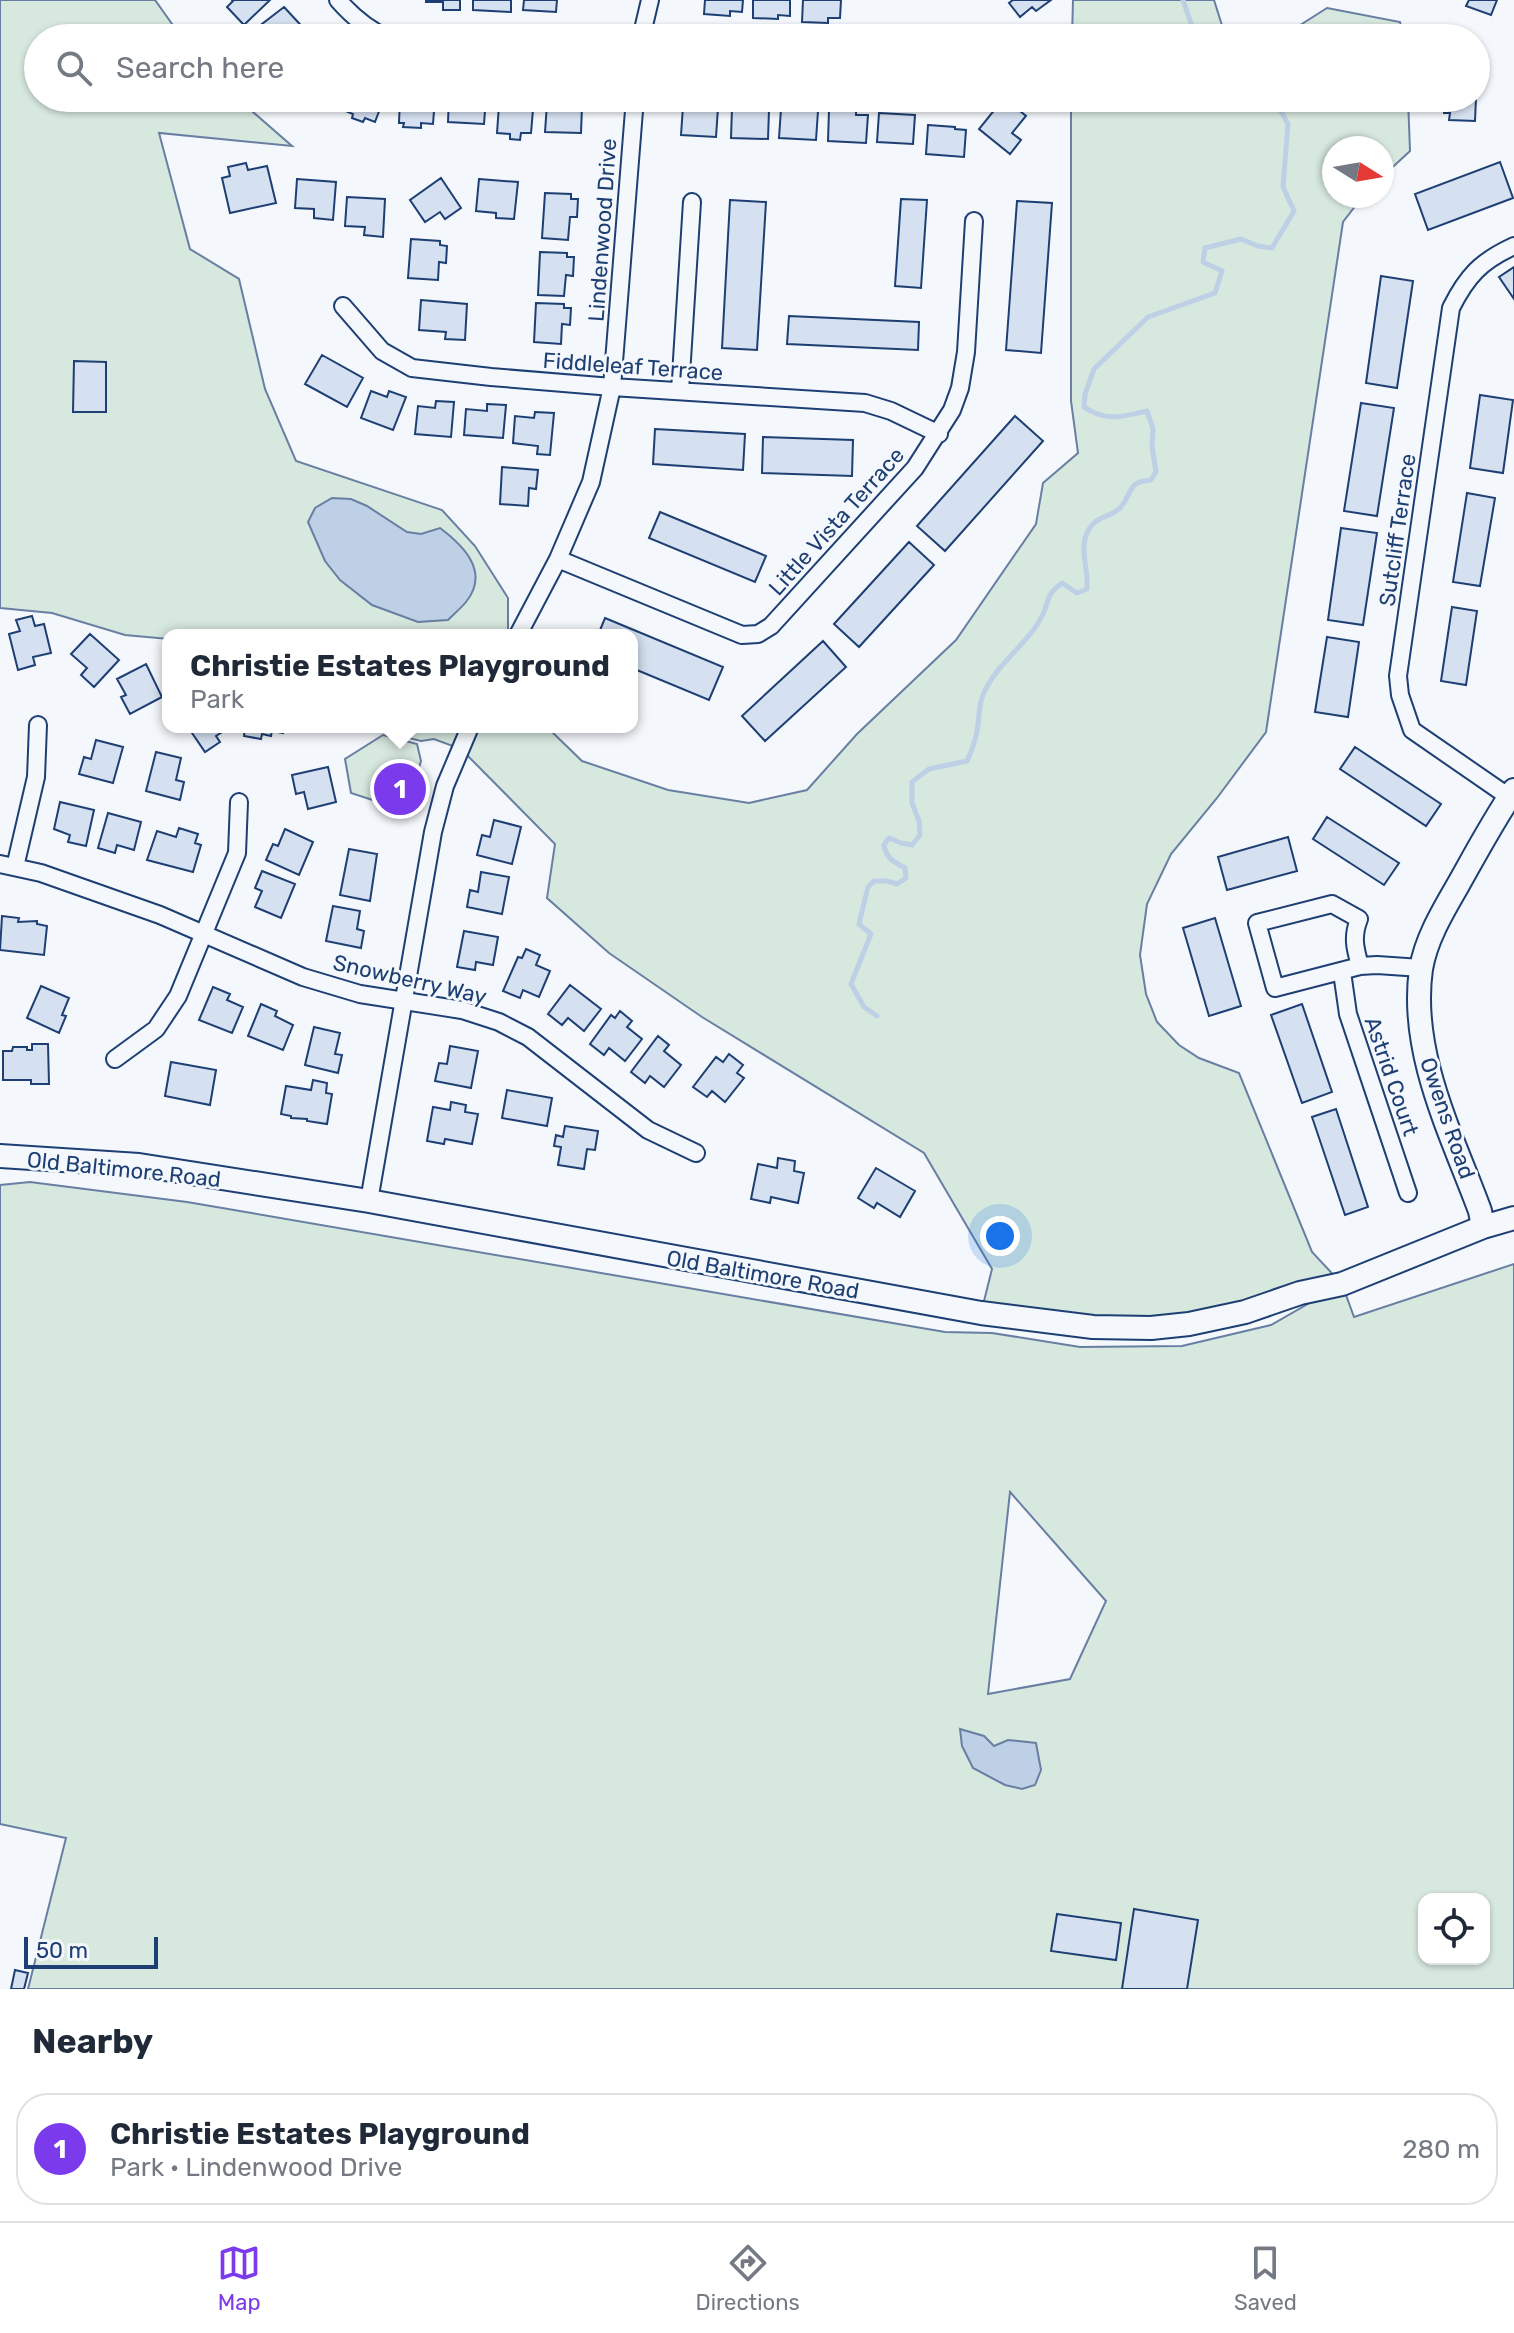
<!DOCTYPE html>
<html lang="en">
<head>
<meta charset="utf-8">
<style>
	body { margin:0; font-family:Rubik,sans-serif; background:#f6f6f7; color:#1f2937 }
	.controls { position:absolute; right:24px; bottom:24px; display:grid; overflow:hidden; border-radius:16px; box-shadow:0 2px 6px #0004 }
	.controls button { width:72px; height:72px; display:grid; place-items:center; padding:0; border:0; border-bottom:2px solid #e0e1e3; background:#fff; color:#1f2937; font:40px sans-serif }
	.compass { position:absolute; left:1322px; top:136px; width:72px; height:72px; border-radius:50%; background:#fff; box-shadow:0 2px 6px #0004; rotate:101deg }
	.scale { position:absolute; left:24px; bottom:20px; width:134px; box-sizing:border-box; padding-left:8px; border:4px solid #1d3f73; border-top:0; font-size:22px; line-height:28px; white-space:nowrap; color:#1d3f73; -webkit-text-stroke:6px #f4f7fb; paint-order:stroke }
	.you { position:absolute; left:1000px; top:1236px; width:28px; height:28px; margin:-20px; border:6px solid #fff; border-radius:50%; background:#1a73e8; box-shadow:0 0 0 12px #1a73e833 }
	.badge { display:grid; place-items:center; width:52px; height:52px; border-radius:50%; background:#7c3aed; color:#fff; font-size:26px; font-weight:700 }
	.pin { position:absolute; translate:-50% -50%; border:4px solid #fff; box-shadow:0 2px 8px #0006 }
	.popup { position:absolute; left:162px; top:629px; width:476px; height:104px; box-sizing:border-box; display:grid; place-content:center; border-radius:16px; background:#fff; filter:drop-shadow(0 2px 6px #0005); font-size:26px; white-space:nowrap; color:#747a83 }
	.popup b { font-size:30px; color:#1f2937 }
	.popup::after { content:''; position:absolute; left:50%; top:100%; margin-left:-16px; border:16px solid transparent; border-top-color:#fff }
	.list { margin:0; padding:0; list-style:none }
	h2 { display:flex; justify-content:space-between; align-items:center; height:104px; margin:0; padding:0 32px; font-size:34px }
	h2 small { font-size:26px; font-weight:400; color:#747a83 }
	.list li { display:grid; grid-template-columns:52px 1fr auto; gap:24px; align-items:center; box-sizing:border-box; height:112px; margin:0 16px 16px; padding:0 16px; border:2px solid #e0e1e3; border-radius:32px }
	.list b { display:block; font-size:30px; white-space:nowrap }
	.list p { margin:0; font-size:26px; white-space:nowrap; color:#747a83 }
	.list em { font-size:26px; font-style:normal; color:#747a83 }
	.icon { flex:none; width:44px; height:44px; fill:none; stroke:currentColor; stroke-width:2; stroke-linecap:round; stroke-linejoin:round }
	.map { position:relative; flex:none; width:1514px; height:1989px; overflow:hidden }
	.search { position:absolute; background:#fff; box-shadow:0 2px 6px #0004; left:24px; right:24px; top:24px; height:88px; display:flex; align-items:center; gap:20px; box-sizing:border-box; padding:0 28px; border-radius:44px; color:#747a83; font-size:30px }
	.sheet { height:232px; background:#fff }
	nav { display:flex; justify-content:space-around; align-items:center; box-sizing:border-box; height:112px; border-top:2px solid #e0e1e3; background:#fff; font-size:22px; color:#747a83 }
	nav a { display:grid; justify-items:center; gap:4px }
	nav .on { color:#7c3aed }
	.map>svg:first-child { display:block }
</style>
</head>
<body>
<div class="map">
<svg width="1514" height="1989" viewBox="0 0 1514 1989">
	<rect width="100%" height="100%" fill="#f4f7fb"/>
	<path fill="#d7e8df" stroke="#687fa3" stroke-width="2" fill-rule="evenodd" d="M0 0H155L182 38H38V98H237L292 146 159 133 190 249 239 279 265 389 296 461 442 510 475 546 508 598V635H168V639L125 635 52 613 0 608Z
		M1073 0H1214L1226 38H1072Z
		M1327 8 1400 22 1404 38H1280Z
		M1071 98H1408L1410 151 1382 177V148H1334V196H1363L1343 222 1266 732 1217 798 1171 854 1147 904 1140 955 1146 994 1157 1022 1179 1045 1199 1058 1239 1073 1312 1252 1342 1284 1354 1317 1514 1264V1989H28L66 1838 0 1824V1185L30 1182 187 1202 945 1332 992 1333 1080 1347 1182 1346 1271 1325 1339 1286 1189 1324 981 1313 992 1269 924 1153 702 1017 609 953 547 898 555 844 461 749 434 739 421 741 405 737 387 727H547L582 761 668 790 749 803 807 790 857 734 956 640 1036 524 1043 483 1078 453 1071 401ZM1010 1492 1106 1601 1070 1679 988 1694ZM1424 1899H1484V1959H1424Z
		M383 735 417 744 421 761 406 811 351 793 345 759Z"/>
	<path fill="#bed0e5" stroke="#687fa3" stroke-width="2" d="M332 498 351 499 367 506 407 532 421 534 440 528C464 546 490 572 466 602 461 608 454 614 448 620L418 622 372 605 340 580 325 561 308 522 315 508Z
		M960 1729 984 1736 994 1746 1008 1740 1036 1743 1041 1770 1035 1785 1022 1789 1005 1785 973 1768 962 1746Z"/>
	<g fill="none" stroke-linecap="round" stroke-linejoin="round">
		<path stroke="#bed0e5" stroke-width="5" d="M1183 0 1196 38
			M877 1016 864 1007 851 984 871 934 859 924 868 887 874 881H887L897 884 906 878 905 868C894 862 886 858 884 845L889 838 901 843 912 845 920 835 919 821 912 803V782L929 769 967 761C972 750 977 737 978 725 979 714 979 705 983 695 996 663 1029 644 1043 614 1050 598 1046 595 1062 583L1077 593 1087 589C1089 566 1075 541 1094 523 1102 516 1114 515 1121 507 1133 492 1127 482 1151 480L1156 472 1152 446 1153 429 1147 411C1122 417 1106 422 1084 407L1085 394 1094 369 1148 317 1215 293 1222 271 1203 262 1205 248 1241 239 1258 246 1272 248 1294 211 1283 187 1288 124 1274 98"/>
	</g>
	<path fill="#d5e0f0" stroke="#1d3f73" stroke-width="2" d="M232 0H270L244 25 227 7 233 1Z
		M426 0H460V10H443V2H426Z
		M473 0H511V12L473 10Z
		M524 0H557L556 12 523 10Z
		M705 0H743L742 12 730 11V16L704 14Z
		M753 0H790V16L778 15V19L753 18Z
		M803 0H841L840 18H828V23L802 22Z
		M1013 0H1051L1036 11 1032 7 1020 17 1009 3Z
		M1469 0H1497L1491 15 1466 6Z
		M284 7 309 34 304 38H266L262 33 266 30 262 24Z
		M347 98H384L375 122 365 118 363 122 352 118 353 114 343 110Z
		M400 98H435L433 124 421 123V128L403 127 404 123H399Z
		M449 98H486L484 124 448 122Z
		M515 98H534L531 133H521L520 140 510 139V134L497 133 499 105 514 106Z
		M1004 98 1026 116 1012 133 1021 140 1010 154 979 129Z
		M1444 98H1476L1475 121 1449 120 1450 113H1444Z
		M547 104 582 106 581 133 545 132Z
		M683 106 718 108 716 137 681 135Z
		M732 108 769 110 768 139 731 138Z
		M781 109 818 111 816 140 779 138Z
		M829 110 856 111V115H868L866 143 828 141Z
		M879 113 915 115 913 144 877 142Z
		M928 125 955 127V129L966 130 964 157 926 154Z
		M1500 162 1513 198 1428 230 1415 194Z
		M246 163 248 170 267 166 276 203 230 213 222 178 230 176 228 167Z
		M441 178 461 208 445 219 440 212 425 222 410 200Z
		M297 179 336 182 333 220 314 218V209L295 208Z
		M479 179 518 182 514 219 496 218V213L476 211Z
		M545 193 571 194V199H578L577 217H570L568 240 542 238Z
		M347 197 385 199 383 237 364 235 365 227 345 226Z
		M901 199 927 200 921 288 895 286Z
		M730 200 766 202 757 350 722 348Z
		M1017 201 1052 203 1041 353 1006 350Z
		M411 239 440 241V245L447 246 446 263 439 262 438 280 408 278Z
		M540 252 567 253V257H574L573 276 566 275 564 296 538 295Z
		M1514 267V299L1499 277Z
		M1381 276 1413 281 1397 388 1366 383Z
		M421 300 467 304 465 340 445 339 446 332 419 330Z
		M536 303 564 304V308H571L570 325 562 324 561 344 534 342Z
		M789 316 919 322 918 350 787 344Z
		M322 355 363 378 347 407 305 384Z
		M74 361 106 362V412H73Z
		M371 391 387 397 389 391 406 397 393 430 361 418Z
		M1480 395 1513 400 1503 473 1470 468Z
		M436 401 454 402 451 437 415 434 418 406 435 408Z
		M1361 403 1394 408 1377 516 1344 511Z
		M487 404 506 405 503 438 464 435 466 409 487 411Z
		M535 412 554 413 550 455 537 454 538 446 513 443 515 416 534 418Z
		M1015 416 1043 441 945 551 917 526Z
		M655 429 745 434 743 470 653 464Z
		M763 437 853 440 852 476 762 473Z
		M502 467 538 470 536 489 529 488 528 506 500 504Z
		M1467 493 1495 498 1480 586 1453 582Z
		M660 512 766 556 755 582 649 538Z
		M1341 528 1377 533 1363 625 1328 620Z
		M909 542 934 565 859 647 834 624Z
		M1452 607 1477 611 1466 685 1441 681Z
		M32 616 35 626 44 624 51 653 33 657 35 665 18 670 9 634 20 631 16 620Z
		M605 618 723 667 709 700 632 668V635H598Z
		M90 634 119 660 94 687 81 675 87 668 71 654Z
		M1327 637 1359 642 1348 717 1315 712Z
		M823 641 846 667 765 741 742 716Z
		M146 664 162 697 130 714 121 697 126 695 117 679Z
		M188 727H230L216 736 220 742 205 752Z
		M245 727H284L283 733 272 731 271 736 262 734 261 739 244 736Z
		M96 740 123 747 113 783 79 774 84 757 91 759Z
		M1355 747 1441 804 1426 826 1340 769Z
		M156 752 181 758 176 780 184 782 180 800 146 791Z
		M328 767 336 802 308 809 304 792 296 794 292 775Z
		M60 802 94 810 86 846 68 842 70 835 54 829Z
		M108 813 141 822 134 850 117 845 115 853 98 848Z
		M1327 817 1399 863 1384 885 1313 839Z
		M494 820 521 827 512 864 477 855 482 835 490 837Z
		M179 828 198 834 195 843 201 845 193 872 147 860 157 831 176 837Z
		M285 829 313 842 299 875 266 860 273 844 278 846Z
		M1288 837 1297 871 1227 890 1218 857Z
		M349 849 377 854 370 901 340 895Z
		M262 871 295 884 281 918 255 907 262 891 255 888Z
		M481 872 509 877 502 914 467 907 470 890 478 892Z
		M333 906 360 911 357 929 364 931 361 948 326 941Z
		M2 916 19 918 18 922 37 921V924L47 926 44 955 0 950Z
		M1215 918 1241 1006 1209 1016 1183 928Z
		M464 931 498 937 493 965 476 962 475 970 457 967Z
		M526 949 540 955 536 965 550 971 539 997 523 990 520 998 503 991 518 957 522 958Z
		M570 985 601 1009 584 1031 568 1018 562 1025 548 1014Z
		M41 986 69 998 62 1015 66 1016 59 1033 27 1018Z
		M213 987 230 994 227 1000 243 1007 232 1033 199 1020Z
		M261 1004 277 1011 275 1016 293 1025 283 1050 248 1036Z
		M1302 1004 1332 1092 1302 1103 1271 1015Z
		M620 1011 632 1021 627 1027 642 1039 625 1061 609 1048 604 1055 590 1044 611 1015 615 1018Z
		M314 1027 340 1033 335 1054 342 1055 338 1073 305 1065Z
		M658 1036 669 1045 664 1051 681 1065 664 1087 650 1076 645 1083 631 1072Z
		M32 1044H48L49 1084H31V1080H3V1051H12L13 1047H27V1050H32Z
		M450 1046 478 1051 471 1088 435 1081 439 1063 447 1064Z
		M729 1054 743 1065 737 1073 744 1078 725 1102 712 1091 707 1097 693 1087 716 1057 723 1062Z
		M171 1062 216 1070 210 1105 165 1096Z
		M313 1080 327 1083 326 1093 332 1094 327 1124 307 1121V1119L291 1118V1116L281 1114 286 1086 311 1090Z
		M507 1090 552 1098 547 1126 502 1118Z
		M451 1102 466 1105 465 1112 478 1114 472 1144 445 1139 444 1144 427 1141 433 1107 450 1110Z
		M1336 1109 1368 1207 1345 1215 1312 1117Z
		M565 1126 598 1131 595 1150 587 1149 584 1169 558 1165 561 1147 554 1146 556 1135 563 1137Z
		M778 1158 795 1161 794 1171 804 1173 798 1203 771 1197 770 1203 751 1199 758 1164 777 1168Z
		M876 1168 915 1191 900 1217 877 1203 874 1208 858 1198Z
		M1134 1909 1198 1920 1187 1989H1122Z
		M1057 1914 1121 1923 1116 1960 1051 1951Z
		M15 1970 28 1973 24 1989H11Z"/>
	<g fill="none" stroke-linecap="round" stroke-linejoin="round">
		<defs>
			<path id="street" d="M338 0C352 16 367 29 387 38
				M641 38 650 0
				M343 306 382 351 412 368 491 377 612 387 865 403 891 411 939 434
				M680 391 692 202
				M558 559 742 635 758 634 771 626 915 468 952 410 960 388 966 352 974 221
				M518 635 558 559 591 482 612 387 635 98
				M1509 797 1412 730 1400 695 1398 676 1451 308C1467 276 1481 261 1514 246
				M0 864 41 873 160 915 303 977 360 994 462 1010 499 1022 528 1037 648 1130 696 1153
				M15 867 36 777 38 725
				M1360 966C1355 948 1352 937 1359 919L1332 904 1257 923 1275 988 1360 966 1377 965 1421 968
				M1342 972 1348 1014 1408 1193
				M115 1059 156 1029 178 996 237 853 239 802
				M369 1201 433 832 445 786 470 727"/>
			<path id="secondary" d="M0 1156 139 1165 369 1201 981 1313 1093 1327 1151 1328 1189 1324 1245 1312 1300 1293 1342 1284 1483 1227 1514 1218
				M1483 1227 1480 1211C1452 1135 1409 1053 1421 969 1426 939 1443 911 1458 885 1476 853 1493 821 1514 790"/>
		</defs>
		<use href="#street" stroke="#1d3f73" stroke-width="20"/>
		<use href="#secondary" stroke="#1d3f73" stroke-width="26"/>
		<use href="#street" stroke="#f4f7fb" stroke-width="16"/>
		<use href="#secondary" stroke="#f4f7fb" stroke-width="22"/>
	</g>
	<g text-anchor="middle" stroke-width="6" stroke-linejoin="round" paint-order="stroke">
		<g font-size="22" fill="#1d3f73" stroke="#f4f7fb">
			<text transform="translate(602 230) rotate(-86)" y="8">Lindenwood Drive</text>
			<text transform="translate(633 366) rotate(4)" y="8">Fiddleleaf Terrace</text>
			<text transform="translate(836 521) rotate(-48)" y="8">Little Vista Terrace</text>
			<text transform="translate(1397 530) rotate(-82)" y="8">Sutcliff Terrace</text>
			<text transform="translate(410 979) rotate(13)" y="8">Snowberry Way</text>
			<text transform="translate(1392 1076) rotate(71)" y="8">Astrid Court</text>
			<text transform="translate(1448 1118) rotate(71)" y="8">Owens Road</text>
			<text transform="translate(124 1169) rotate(6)" y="8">Old Baltimore Road</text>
			<text transform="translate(763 1274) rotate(10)" y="8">Old Baltimore Road</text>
		</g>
	</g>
</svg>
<div class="controls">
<button><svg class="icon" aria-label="locate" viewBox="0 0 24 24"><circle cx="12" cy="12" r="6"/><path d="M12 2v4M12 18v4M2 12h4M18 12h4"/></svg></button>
</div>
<svg class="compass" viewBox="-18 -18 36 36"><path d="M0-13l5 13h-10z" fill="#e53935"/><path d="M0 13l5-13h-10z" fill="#747a83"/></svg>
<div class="scale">50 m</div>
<div class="you"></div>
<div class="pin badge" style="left:400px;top:789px">1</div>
<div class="popup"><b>Christie Estates Playground</b>Park</div>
<div class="search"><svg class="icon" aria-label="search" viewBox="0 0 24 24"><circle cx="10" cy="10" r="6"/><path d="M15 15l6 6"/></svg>Search here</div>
</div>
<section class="sheet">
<h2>Nearby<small></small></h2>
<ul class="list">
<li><span class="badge">1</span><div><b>Christie Estates Playground</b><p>Park · Lindenwood Drive</p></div><em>280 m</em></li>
</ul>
</section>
<nav>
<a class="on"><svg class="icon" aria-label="map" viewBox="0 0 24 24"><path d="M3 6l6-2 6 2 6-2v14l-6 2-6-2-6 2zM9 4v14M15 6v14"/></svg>Map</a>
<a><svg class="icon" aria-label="directions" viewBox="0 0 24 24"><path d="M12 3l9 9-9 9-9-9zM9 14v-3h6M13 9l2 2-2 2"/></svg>Directions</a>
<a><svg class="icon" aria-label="saved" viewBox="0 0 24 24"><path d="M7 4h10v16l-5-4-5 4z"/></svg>Saved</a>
</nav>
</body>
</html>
